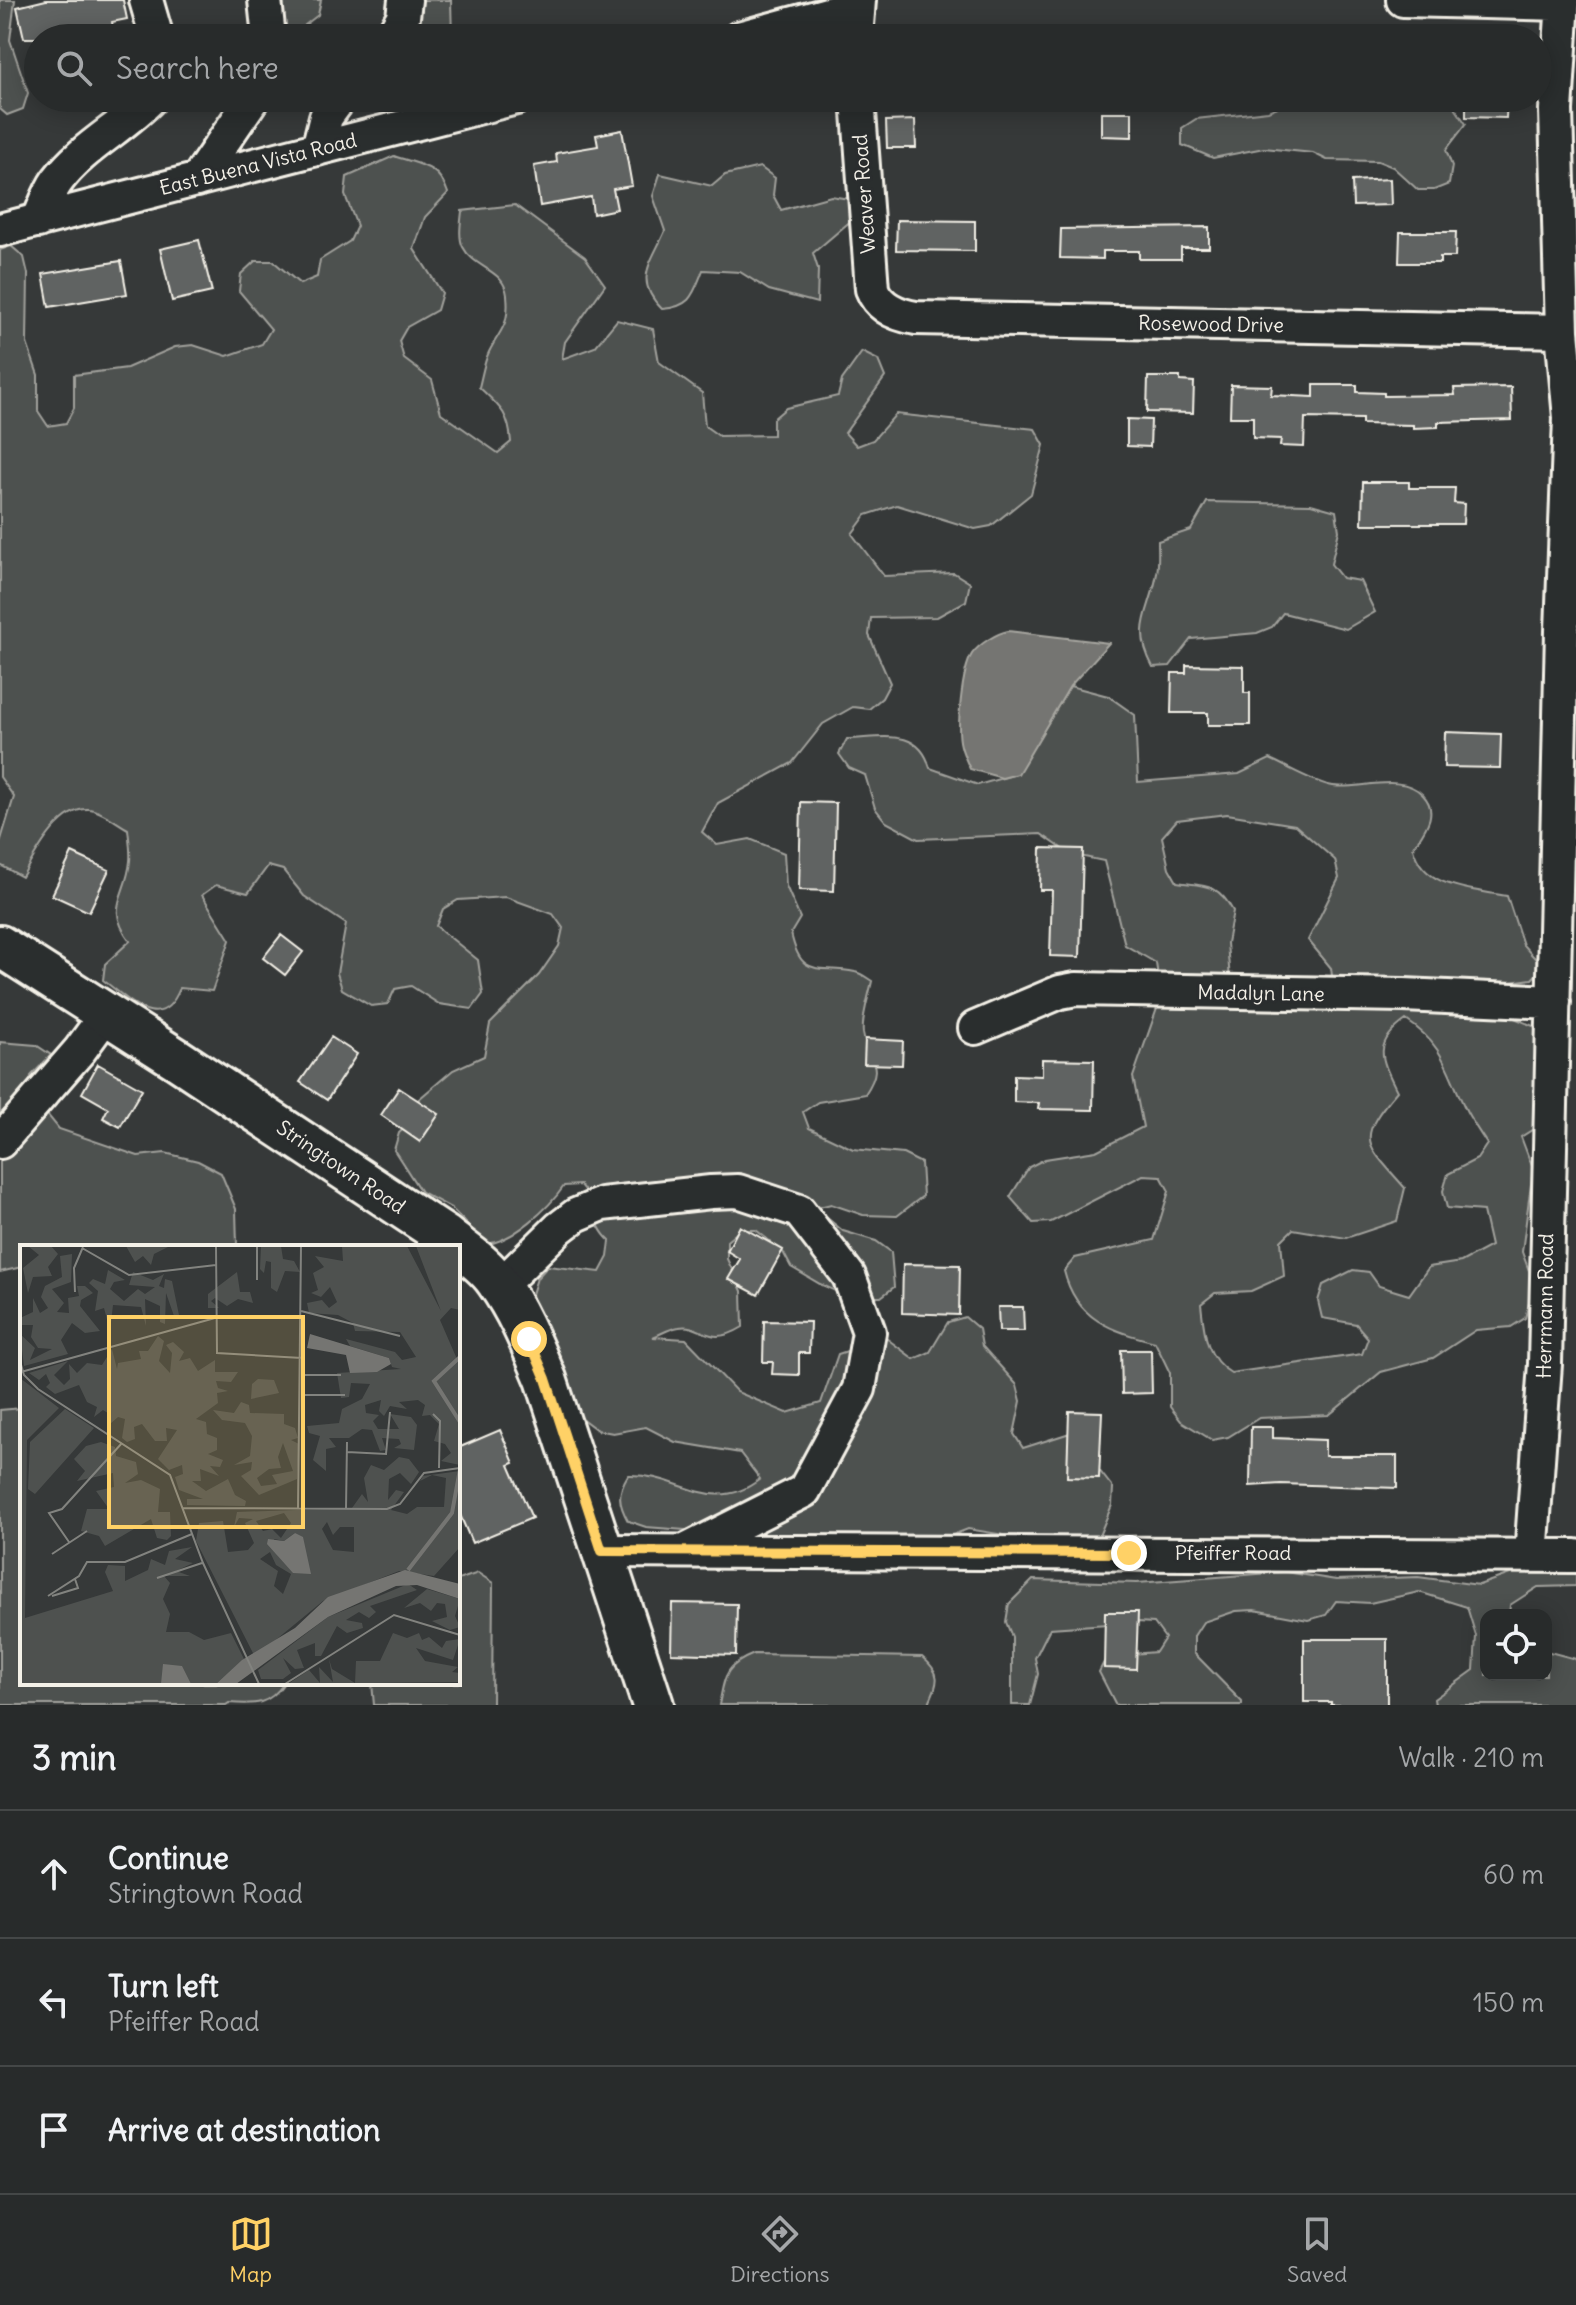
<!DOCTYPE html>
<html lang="en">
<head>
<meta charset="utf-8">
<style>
	body { margin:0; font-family:Delius,sans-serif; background:#343737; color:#f1f3f6 }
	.controls { position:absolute; right:24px; bottom:24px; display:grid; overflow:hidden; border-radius:16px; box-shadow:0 4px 20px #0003 }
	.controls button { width:72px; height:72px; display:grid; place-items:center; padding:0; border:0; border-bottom:2px solid #444747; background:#282b2b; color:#f1f3f6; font:40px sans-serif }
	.stop { position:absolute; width:24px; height:24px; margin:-18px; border:6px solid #ffd166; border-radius:50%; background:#fff }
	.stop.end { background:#ffd166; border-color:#fff; box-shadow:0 2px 8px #0008 }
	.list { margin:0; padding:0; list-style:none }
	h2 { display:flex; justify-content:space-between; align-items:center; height:104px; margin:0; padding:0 32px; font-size:34px }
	h2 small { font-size:26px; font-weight:400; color:#a5a7a9 }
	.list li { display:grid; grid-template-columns:52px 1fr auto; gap:24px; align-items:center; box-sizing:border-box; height:128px; padding:0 32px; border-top:2px solid #444747 }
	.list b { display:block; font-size:30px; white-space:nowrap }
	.list p { margin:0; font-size:26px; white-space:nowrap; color:#a5a7a9 }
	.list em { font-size:26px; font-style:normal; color:#a5a7a9 }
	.icon { flex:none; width:44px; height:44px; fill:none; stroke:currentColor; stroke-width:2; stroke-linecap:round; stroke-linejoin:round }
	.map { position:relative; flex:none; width:1576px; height:1705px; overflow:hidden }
	.search { position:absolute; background:#282b2b; box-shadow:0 4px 20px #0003; left:24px; right:24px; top:24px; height:88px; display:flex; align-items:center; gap:20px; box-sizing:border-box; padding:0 28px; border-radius:44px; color:#a5a7a9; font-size:30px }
	.sheet { height:488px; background:#282b2b }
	nav { display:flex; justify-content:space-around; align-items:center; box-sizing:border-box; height:112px; border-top:2px solid #444747; background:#282b2b; font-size:22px; color:#a5a7a9 }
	nav a { display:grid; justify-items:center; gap:4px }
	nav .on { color:#ffd166 }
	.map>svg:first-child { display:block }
</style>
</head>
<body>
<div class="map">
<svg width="1576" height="1705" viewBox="0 0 1576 1705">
	<rect width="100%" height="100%" fill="#363939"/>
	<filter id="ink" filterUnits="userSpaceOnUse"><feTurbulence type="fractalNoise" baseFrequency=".0125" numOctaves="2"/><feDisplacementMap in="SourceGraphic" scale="16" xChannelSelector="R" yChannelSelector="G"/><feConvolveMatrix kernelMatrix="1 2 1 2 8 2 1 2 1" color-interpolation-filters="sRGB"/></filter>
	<g filter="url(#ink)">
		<path fill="#4e514f" stroke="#a1a19c" stroke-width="2" fill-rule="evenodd" d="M0 0H15L10 40 28 93 23 109 7 115 0 109Z
			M253 0H321L318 15 305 25 303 38H259Z
			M416 0H451L452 38H410Z
			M1299 98 1451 102 1466 124 1446 150 1452 166 1449 184 1434 190H1418L1393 167 1378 161 1327 160 1313 153 1264 148 1213 158 1182 145V128L1196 119 1268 111Z
			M394 156C420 165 439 165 448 193L425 217 414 249 442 293 437 310 407 327 399 341 404 359 432 380 441 413 498 453 511 442C509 413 500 407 479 387 482 376 484 362 489 352 501 328 510 326 507 295 504 269 474 269 463 247 458 237 461 222 462 211L515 205 585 257 605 285 565 342 562 359 595 347 617 320 653 329 659 362 702 393 705 426 719 436 773 435V419L786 408 838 396 842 380 862 352 878 360 885 377 845 433 857 446 873 440 896 414 1035 429 1044 445 1031 494 991 526 975 529 897 505 866 515 852 534 884 576 954 573 970 583 966 601 937 617 871 618 869 635 890 683 882 698 869 709 853 707 823 724 792 763 718 803 702 832 717 845 750 839 784 853 786 886 800 918 791 933C801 981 820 964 855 972 861 973 867 978 872 981 869 996 861 1018 863 1033 868 1062 886 1063 865 1094L818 1102 803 1112 809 1128 853 1149 903 1154 921 1163 923 1196 897 1216 863 1215 831 1204 815 1208 843 1231 876 1241 891 1252 894 1287 881 1297H849L820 1284 791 1267 783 1252 756 1230H740L727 1241V1259L742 1291 743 1327C707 1349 704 1323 679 1327 670 1328 661 1334 653 1337L686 1339 737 1392 787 1413 821 1403 838 1354 886 1338 914 1359 930 1352 948 1322 965 1317 979 1329 982 1346 1017 1385 1021 1401 1014 1434 1023 1448 1070 1433 1113 1488 1112 1505 1099 1536 1034 1540 968 1529 937 1541 758 1546 711 1532 646 1527 628 1521C618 1503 617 1493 628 1475 678 1473 712 1517 760 1479L740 1453 675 1442 646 1427 613 1433 597 1430 565 1406 546 1360 532 1294 537 1278 548 1266 600 1272 608 1257 610 1241C590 1223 598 1204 580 1185L564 1186C549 1208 513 1241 487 1244L451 1208 421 1192 394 1150 399 1133 412 1121 413 1104 453 1070 484 1056 490 1024 539 975 559 946 563 928 553 914 506 897 458 900 443 909 436 926 478 960 483 994 472 1009 439 1004 411 986 395 989 388 1004 371 1006 342 989 337 973 346 924 304 896 283 870 268 866 248 893 216 885 202 895 230 940 212 991 180 988C161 1036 130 1000 103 980L105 964 130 941C104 906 127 896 130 861 131 851 129 839 128 829 117 823 101 810 89 809 59 807 35 855 22 877L0 865V843L14 797 0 777V250L11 246 24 257 28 274 27 343 38 375V411L48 426 66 423 74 408V375L127 368 175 347 193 345 227 356 262 344 271 329 239 291 241 274 255 261H273L300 284 317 277 320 260 350 241 357 226 345 195 347 177Z
			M760 167 775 178 773 195 781 210 831 196 849 199 860 213 813 253 818 269 817 303 769 290 740 272 703 270C693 295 691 307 662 309 633 280 651 263 665 231L653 196 660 174 712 186 725 175Z
			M1207 502 1311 504 1336 511 1339 531 1331 564 1342 578 1360 581 1375 612 1346 629 1283 613 1272 627 1257 633 1191 639 1170 666 1153 667C1131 626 1151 612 1157 573 1159 563 1158 551 1158 541L1191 530Z
			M1070 686 1108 696 1135 715 1138 782 1239 774 1270 759C1288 767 1314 783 1333 786 1359 790 1402 772 1423 795 1440 813 1424 831 1413 848 1423 889 1472 889 1507 896L1523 945 1543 967 1532 979 1480 986 1476 1002 1538 1028 1535 1128 1521 1137 1533 1169 1522 1252 1534 1284 1525 1318 1511 1327 1476 1330 1433 1358 1381 1372 1329 1415 1259 1418 1228 1437 1212 1440 1181 1421 1170 1407V1373L1155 1342C1112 1331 1076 1320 1064 1271L1075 1258 1154 1240 1169 1191 1161 1176 1143 1175 1051 1222 1033 1223 1010 1197 1029 1167 1045 1159 1096 1151 1143 1127 1133 1077 1161 997 1156 963 1125 945 1104 861 1070 854 1041 834 918 839 886 822 875 808 865 775 849 768 839 754 847 739C882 738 919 727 930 768L978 785 1017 774ZM1227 814 1295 825 1335 860 1339 878 1308 940 1331 968 1333 984 1231 992 1227 943 1233 911C1218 883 1206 886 1177 882L1169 868 1162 837 1177 820ZM1406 1020C1446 1046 1447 1073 1467 1112 1473 1123 1480 1133 1487 1144L1477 1159 1448 1174 1443 1191 1447 1208 1483 1211 1491 1246 1461 1262 1429 1267 1409 1295 1379 1286 1369 1272 1353 1270 1323 1285 1318 1301 1322 1318 1356 1324 1368 1338 1362 1354 1231 1373C1206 1359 1204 1332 1201 1304L1215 1293 1251 1291 1284 1276 1281 1241 1293 1229 1346 1238 1397 1221 1405 1188C1366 1143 1354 1141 1397 1091 1381 1058 1372 1044 1406 1020Z
			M0 1042 36 1045 51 1055 31 1076 29 1092 59 1129 138 1156 165 1153 198 1161 221 1173 236 1209 237 1247H22V1267L0 1272Z
			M22 1408V1683H284C269 1705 256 1705 229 1703L226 1705H0V1410Z
			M1576 1567V1586L1538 1587 1510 1605 1509 1615H1486V1675H1546V1651L1576 1659V1705H1435L1434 1699 1474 1670 1476 1636 1467 1607 1419 1592 1370 1603 1336 1601 1326 1615 1308 1620 1254 1610 1236 1611 1203 1622 1194 1636V1653L1242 1702V1705H1116L1099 1672 1107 1656 1156 1652 1165 1638 1154 1623 1137 1622 1050 1628 1035 1658 1038 1674 1030 1705H1012V1637L1006 1622 1009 1604 1033 1580 1137 1583 1286 1572 1336 1580 1418 1577 1479 1585 1527 1568Z
			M478 1573 493 1583 492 1705H374L372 1683H458V1580Z
			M754 1654 922 1657C943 1674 938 1682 928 1705H719C725 1676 724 1666 754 1654Z"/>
		<path fill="#757572" stroke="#a8a7a1" stroke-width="2" d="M1008 631 1109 643 1070 686 1018 774 1002 778 970 769C967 762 963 754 961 746 956 728 962 670 972 654 979 644 997 633 1008 631Z"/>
		<path fill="#616362" stroke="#f4f1e8" stroke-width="2" d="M46 0H123L127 19 112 22 115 38H24L17 7Z
			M1466 98H1507L1506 118 1466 117Z
			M1101 112H1132V137L1101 136Z
			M915 120 916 148H887L886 121Z
			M622 130 632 186 613 189 617 209 593 214 591 197 540 206 534 166 557 162 556 153 598 146 596 135Z
			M1390 179 1391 205 1353 206 1352 181Z
			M897 220 975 221V251L896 250Z
			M1209 227V248H1181V259H1139V251H1103V259L1060 258 1061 229Z
			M1400 232H1456L1455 257H1440V263H1399Z
			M199 240 212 292 172 301 160 249Z
			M121 261 127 294 49 307 43 274Z
			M1148 377H1180V381L1194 382 1193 413 1147 412Z
			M1231 385 1272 386 1271 395 1314 397V385H1357V392L1384 393V396L1455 395 1454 388 1511 387 1512 420 1438 422V427L1413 428V425L1362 424V419L1305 418 1304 447 1280 446 1281 439 1253 438V417H1230Z
			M1127 419 1151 420 1150 447 1127 446Z
			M1363 482H1409V488H1455L1454 503 1464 504 1463 524H1362Z
			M1186 665 1244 666V693H1250V725H1208V713H1171L1172 673H1186Z
			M1445 732 1501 734 1500 768 1444 767Z
			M801 802 836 803 834 891 799 890Z
			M1041 848 1083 849 1080 957 1050 956 1052 890H1040Z
			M72 853 109 870 89 912 52 895Z
			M281 935 303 952 285 975 263 958Z
			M331 1037 357 1054 327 1100 300 1082Z
			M865 1039 903 1041 902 1065 864 1064Z
			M1042 1059 1094 1060 1093 1110 1038 1109 1039 1103 1014 1102V1075L1042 1076Z
			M98 1064 142 1089 120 1127 103 1118 108 1108 82 1093Z
			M399 1088 439 1114 420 1142 381 1115Z
			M740 1226 783 1250 758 1295 728 1279 740 1259 727 1251Z
			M903 1264 960 1265 959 1315 902 1313Z
			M998 1307H1023L1024 1331H999Z
			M764 1321 810 1322 809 1353H799V1375L772 1374 773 1362H763Z
			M1121 1350H1151L1152 1393 1122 1394Z
			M1069 1411 1102 1412 1099 1478 1067 1477Z
			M1251 1427H1273V1438L1325 1440V1456H1397V1488L1281 1484 1250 1486Z
			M500 1430 514 1463 509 1465 532 1518 472 1543 458 1510V1448Z
			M672 1603 737 1604 736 1655 671 1653Z
			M1105 1612H1138L1136 1669 1104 1668Z
			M1304 1639H1387V1705H1331V1702H1304Z"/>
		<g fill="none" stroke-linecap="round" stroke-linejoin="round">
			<defs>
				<path id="minor" d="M146 0 157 38
					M265 0 269 38
					M1403 0 1563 4
					M391 38 403 17 405 0
					M739 38 857 6
					M856 38 859 0
					M858 98 872 289C879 308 898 315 916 318L1562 331
					M318 149 326 117 340 98
					M197 180 253 98
					M38 221C44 208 49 192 57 181 82 147 122 128 151 98
					M0 230 516 98
					M975 1028 1060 992 1076 989 1404 995 1554 1002
					M0 1142 80 1050 107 1013
					M497 1282 511 1275 559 1228 576 1215 602 1204 711 1192 738 1191 799 1211 849 1276 869 1332 859 1389 804 1491 689 1549
					M602 1551 1576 1556
					M1531 1556 1545 1364 1562 631 1570 418 1562 331 1556 110 1563 0"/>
				<path id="major" d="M0 946 177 1059 445 1236C462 1250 484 1263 497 1282 518 1311 532 1346 546 1379L653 1705"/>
			</defs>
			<use href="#minor" stroke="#f4f1e8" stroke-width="38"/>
			<use href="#major" stroke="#f4f1e8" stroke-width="46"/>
			<use href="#minor" stroke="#2a2d2e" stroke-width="32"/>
			<use href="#major" stroke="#2a2d2e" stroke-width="40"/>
		</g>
	</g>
	<g fill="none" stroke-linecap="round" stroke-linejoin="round" filter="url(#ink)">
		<path stroke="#ffd166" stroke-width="10" d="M529 1339 546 1379 602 1551 1129 1553"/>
	</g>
	<g text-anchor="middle" stroke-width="6" stroke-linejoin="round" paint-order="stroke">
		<g font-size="20" fill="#f4f1e8" stroke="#2a2d2e">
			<text transform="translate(258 164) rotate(-14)" y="7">East Buena Vista Road</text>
			<text transform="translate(864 194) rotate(-94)" y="7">Weaver Road</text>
			<text transform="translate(1211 324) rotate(1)" y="7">Rosewood Drive</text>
			<text transform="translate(1261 993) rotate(1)" y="7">Madalyn Lane</text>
			<text transform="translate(341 1167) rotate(34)" y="7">Stringtown Road</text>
			<text transform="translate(1545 1306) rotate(-89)" y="7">Herrmann Road</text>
			<text x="1233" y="1560">Pfeiffer Road</text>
		</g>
	</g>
	<g transform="translate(20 1245)">
		<rect width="440" height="440" fill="#363939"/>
		<path d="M8 1H31L38 9 28 22 32 31 13 32 8 48 3 23 19 10ZM106 1H150L134 9 131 20 123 11 115 17ZM241 1H261L263 14 274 16 280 27 265 26 257 47 251 43V17L246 16 244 28 240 24ZM322 1H387L421 66 396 1H440V65L431 63 420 75 440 121V220L421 216 431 208 425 199 414 196 419 179 410 170 402 171 405 160 398 155 379 157 387 164 370 161 364 171 359 166 361 155 345 160 346 168 359 170 353 176 358 184H379L370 169 391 172 397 180 394 205 374 203 381 199 379 194 362 193 366 205 360 206 352 185 342 184 329 193H309L316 202 306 204V226L293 215 300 191 289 188 287 181 319 178 322 164 342 154 350 139 331 138 329 152 321 153 317 128 381 124 372 122 369 113 330 101 326 94 375 107 382 115 396 112 380 87 335 86 333 78 318 70 289 68 287 58 302 55 309 63 317 57 310 42 301 52 291 48 298 45 293 28 304 22 295 11 323 16ZM52 9 51 37 32 44 44 58 37 67 49 68 48 53 59 51 57 41H65L73 48 61 55 60 61 80 86 65 88 52 78 41 95 48 109 4 121 0 89 15 103 10 115 32 104 18 103 11 92 13 80H0V73L13 67V53L20 68 28 63 21 52 25 41 42 32 40 11ZM88 25 105 35 94 37 90 44 104 56 118 44 125 49 135 42 109 40 113 27 133 35 144 29 139 41 144 43 145 34 152 36 159 70 154 71 146 48 145 79 140 77V61L125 54 126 81 121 62 93 60 90 86 84 63 75 66 78 46 69 38 73 34 85 39ZM217 27 220 47H230L233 58 218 54 207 61 195 53 191 56 199 63H188V49ZM138 91 144 96 139 116 150 128 152 108 146 100 153 97 164 107 159 116 170 113 178 126 195 115V127H218L211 137 196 136 198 143 208 146 197 148 198 158 176 174 186 177 187 189 197 193V205L188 209 203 215 200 222 190 221 199 231 180 224 181 236H172L186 246 208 234 215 250 226 256 225 261 167 260V254H183L159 245 155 232 163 229 162 220 149 225 138 214 157 185 146 183 147 196H135L122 179 114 182 115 194 107 197 102 193 105 174 98 172 90 179 91 170 83 165 74 172 77 162 67 157 59 140 35 149 26 142 30 138 26 129 19 135 9 128 48 116 34 130 44 140 50 134 49 119 57 128 67 118 82 120 92 104 97 124 98 118 121 114 119 106H128ZM0 133 39 163 7 195 5 373 93 346 85 327 88 320 105 321V336L128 325 131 314 145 320 149 306 172 302 155 314 173 318 156 326 170 331H144L150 338 143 354 150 369 146 387H169L184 395 211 388 224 414 196 439H0ZM238 134 254 135 259 148 231 154 232 139ZM221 157 229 160 230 168 264 169V179L275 183 278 193 271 195 279 199 277 234 239 250 221 231 231 225 232 217 214 220 230 211 232 191 225 178 202 175 193 165 214 168ZM263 198 273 226 252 230 257 239 241 241 237 233 249 224 261 223 258 212ZM45 164 74 183 15 249 8 244 10 197ZM81 197 95 202 96 211 116 217 118 229 105 238 121 235 140 244 138 267H150L151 291 147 295 137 293 131 274 85 301 79 291 61 286 67 264H89L76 246 94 242 93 228 57 236 65 226 54 214 66 201ZM379 212 389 214 399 227 391 239 380 228 369 234 368 255 376 245 384 247 371 265 387 269 397 262H424L426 233 412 230 400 236 403 231 440 226V302L414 331 379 326 303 356 235 412 176 296 179 278 203 276 208 307 228 305 234 298 225 278 233 274 219 273 214 282 217 267 332 263 342 249 348 257 344 233 351 220 364 225ZM264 268 271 278 261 293 252 284 243 286 236 276ZM307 277 313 290 320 282H334V307L313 305 302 284ZM275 288 284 304 289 323 270 324 258 311 254 294 264 296ZM250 307 256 320 271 329 263 349 254 341 258 326 240 314ZM388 339 397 345 350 361 356 367 349 373 339 367 326 375 342 378 343 383 327 388 317 381 301 411H295V398L277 405 284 423 275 424 263 413 271 428 263 434H241L238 425 308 372ZM407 344 440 354 435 371 440 382 430 385 412 376 427 372 425 359 417 358 411 366 400 358 384 363ZM373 388 387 393 399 388 402 395 409 392 422 403 426 396 440 394 433 415 396 403 405 416 438 422 432 427 440 428V437L268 439 289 425 300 438 299 422 313 437 309 414 312 424 335 438 336 416H360Z" fill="#4e514f" fill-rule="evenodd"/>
		<path d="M290 89 369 113 371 119 357 127 330 128 326 110 287 103ZM275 288 283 292 291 329 273 328 247 299 248 294 264 296ZM385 325 440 339V354L397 340 376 341 308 372 216 439H196L222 415 275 383 308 352ZM143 419 162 421 171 439H141Z" fill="#757572"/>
		<path fill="none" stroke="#757572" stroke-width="4" d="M440 112 414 136 440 177M388 325 432 268 440 224"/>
		<path fill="none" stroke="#82837f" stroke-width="2" d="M196 1 197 108 282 113M62 3 109 30 196 20M237 35V1M55 47 54 23 63 2M281 66 380 91M195 71 282 73M0 116 4 130 18 144 150 230 183 318 239 439M1 127 195 73M282 130H321M282 150H325M413 169 420 176 419 223M327 207 366 209 370 167M163 263 367 264 380 259 404 228 440 223M278 264 281 1M326 264 327 197M49 297 29 268 42 264 102 198M32 309 67 286M137 333 182 318M28 351 59 331 67 317H105L172 289M32 351 58 343 55 334M265 439 374 370 440 390"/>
		<path fill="#ffd166" fill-opacity="0.15" stroke="#ffd166" stroke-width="4" d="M89 72H283V282H89Z"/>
		<rect width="440" height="440" fill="none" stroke="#f4f1e8" stroke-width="4"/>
	</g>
</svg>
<div class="controls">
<button><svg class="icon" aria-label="locate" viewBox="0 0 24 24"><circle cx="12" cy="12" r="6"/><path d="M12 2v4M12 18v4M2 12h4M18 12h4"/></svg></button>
</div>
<div class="stop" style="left:529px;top:1339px"></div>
<div class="stop end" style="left:1129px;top:1553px"></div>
<div class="search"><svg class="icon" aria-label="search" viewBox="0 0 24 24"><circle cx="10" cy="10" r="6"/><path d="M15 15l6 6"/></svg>Search here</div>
</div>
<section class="sheet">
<h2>3 min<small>Walk · 210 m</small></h2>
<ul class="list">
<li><svg class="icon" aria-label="ahead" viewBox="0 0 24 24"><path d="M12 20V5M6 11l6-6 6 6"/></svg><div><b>Continue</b><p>Stringtown Road</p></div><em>60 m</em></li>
<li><svg class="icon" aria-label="left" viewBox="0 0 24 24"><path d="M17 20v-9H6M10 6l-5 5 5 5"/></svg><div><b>Turn left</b><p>Pfeiffer Road</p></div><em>150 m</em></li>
<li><svg class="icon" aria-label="arrive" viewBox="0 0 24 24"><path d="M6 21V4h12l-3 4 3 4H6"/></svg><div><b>Arrive at destination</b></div></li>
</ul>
</section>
<nav>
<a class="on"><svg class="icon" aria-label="map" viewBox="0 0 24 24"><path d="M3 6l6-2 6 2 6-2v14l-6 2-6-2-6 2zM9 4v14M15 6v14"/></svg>Map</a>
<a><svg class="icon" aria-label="directions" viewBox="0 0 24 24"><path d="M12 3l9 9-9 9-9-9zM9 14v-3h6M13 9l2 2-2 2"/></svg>Directions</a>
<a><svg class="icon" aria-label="saved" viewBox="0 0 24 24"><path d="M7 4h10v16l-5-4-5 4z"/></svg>Saved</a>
</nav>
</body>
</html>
